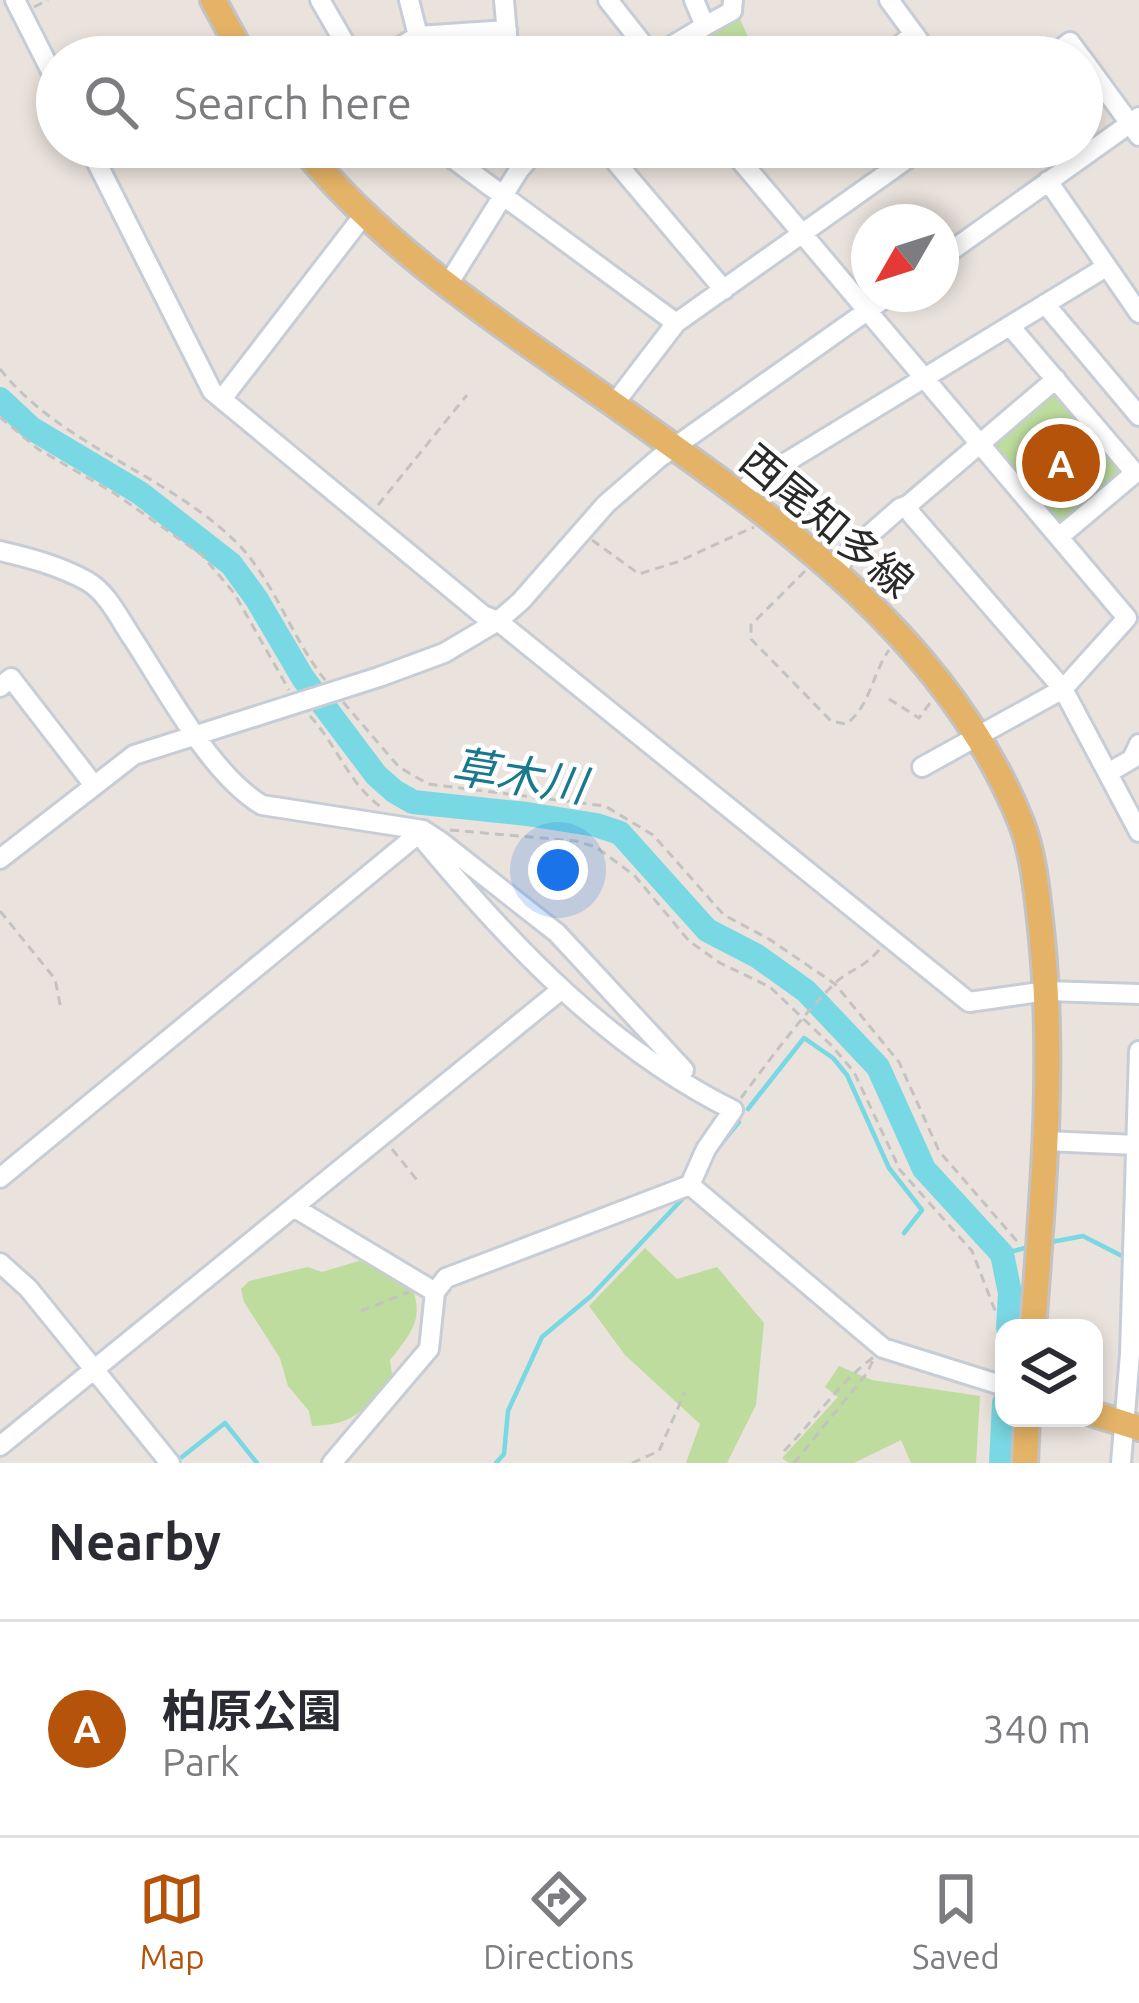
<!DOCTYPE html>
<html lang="en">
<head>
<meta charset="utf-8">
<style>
	body { margin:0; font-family:Ubuntu,"Noto Sans JP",sans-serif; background:#f7f7f7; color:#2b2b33 }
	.controls { position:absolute; right:36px; bottom:36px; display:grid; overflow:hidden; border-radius:24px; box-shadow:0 6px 18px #0003 }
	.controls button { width:108px; height:108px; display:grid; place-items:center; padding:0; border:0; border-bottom:3px solid #e1e1e2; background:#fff; color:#2b2b33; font:60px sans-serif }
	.compass { position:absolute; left:851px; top:204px; width:108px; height:108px; border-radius:50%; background:#fff; box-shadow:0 6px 18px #0003; rotate:231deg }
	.you { position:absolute; left:558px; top:870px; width:42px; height:42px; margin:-30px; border:9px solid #fff; border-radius:50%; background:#1a73e8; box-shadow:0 0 0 18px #1a73e833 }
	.badge { display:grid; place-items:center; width:78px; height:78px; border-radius:50%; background:#b45309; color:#fff; font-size:39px; font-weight:700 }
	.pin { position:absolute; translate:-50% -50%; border:6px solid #fff; box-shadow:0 3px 12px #0006 }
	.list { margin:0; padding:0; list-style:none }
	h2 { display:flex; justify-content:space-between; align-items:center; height:156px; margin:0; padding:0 48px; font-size:51px }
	h2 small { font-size:39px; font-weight:400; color:#7c7c81 }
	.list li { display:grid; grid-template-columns:78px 1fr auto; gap:36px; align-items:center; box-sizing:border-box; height:216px; padding:0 48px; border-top:3px solid #e1e1e2 }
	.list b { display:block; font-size:45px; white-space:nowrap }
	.list p { margin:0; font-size:39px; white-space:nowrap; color:#7c7c81 }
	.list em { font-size:39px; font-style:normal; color:#7c7c81 }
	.icon { flex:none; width:66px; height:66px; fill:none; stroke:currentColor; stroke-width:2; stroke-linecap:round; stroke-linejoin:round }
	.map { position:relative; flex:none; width:1139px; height:1463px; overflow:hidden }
	.search { position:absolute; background:#fff; box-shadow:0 6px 18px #0003; left:36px; right:36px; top:36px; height:132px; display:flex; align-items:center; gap:30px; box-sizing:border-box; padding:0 42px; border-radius:66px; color:#7c7c81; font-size:45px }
	.sheet { height:372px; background:#fff }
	nav { display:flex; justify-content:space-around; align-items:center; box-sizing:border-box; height:168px; border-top:3px solid #e1e1e2; background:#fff; font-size:33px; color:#7c7c81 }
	nav a { display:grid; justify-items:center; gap:6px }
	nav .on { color:#b45309 }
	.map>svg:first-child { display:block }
</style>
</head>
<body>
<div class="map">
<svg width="1139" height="1463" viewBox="0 0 1139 1463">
	<rect width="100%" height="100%" fill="#eae2dc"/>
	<path fill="#bddc9d" d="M733 4 748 37 740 57H670Z
		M1056 379 1129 473 1062 529 992 453 993 437Z
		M645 1248 677 1279 717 1267 764 1323 756 1405 727 1463H686L700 1424 625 1355 589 1306Z
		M359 1261 410 1282C425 1318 413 1331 390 1360L392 1374C366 1408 357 1425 312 1426L309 1411 288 1386 280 1358 244 1302 241 1289 249 1281 308 1267 322 1272Z
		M839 1366 872 1380 980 1396 976 1463H911L901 1440 854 1463H789L782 1458 838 1397 825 1387Z"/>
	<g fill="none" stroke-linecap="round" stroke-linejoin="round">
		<path stroke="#78d8e3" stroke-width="4.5" d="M748 1109 804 1038 833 1058 847 1075 889 1168 922 1210 904 1233
			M716 1150 739 1122
			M1046 1243 1083 1236 1124 1257
			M1002 1254 1029 1247
			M182 1457 225 1423 257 1463
			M496 1463 504 1454 508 1411 542 1337 591 1296 688 1193"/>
		<path stroke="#78d8e3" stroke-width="24" d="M0 399 31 428 140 493 231 564 256 598 303 678 376 775 394 791 413 802 527 814 596 825 620 833 707 930 757 956 806 991 878 1067 924 1169 1002 1254 1010 1293 1008 1328
			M1001 1463 1004 1403"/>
		<defs>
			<path id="minor" d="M15 0 57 83
				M320 0 353 57
				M409 0 418 36
				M504 0 509 57
				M608 0 653 57
				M889 0 931 57
				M705 26 732 11 733 0
				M383 57 418 36 507 30
				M653 57 705 26 694 0
				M887 57 912 35
				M1050 57 1070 42 1081 57
				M1082 58 1139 136
				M89 147 212 391 483 615 498 621 969 1002 1047 991 1139 994
				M437 147 676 323
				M603 147 724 290
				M729 147 1127 618 1063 689 922 767
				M873 147 892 170
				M1048 181 1139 313
				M941 258 1139 117
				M447 286 519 170 539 147
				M1045 304 1139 416
				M1010 326 1135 473 1059 537
				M222 399 363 216
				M614 404 676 323 924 147
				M747 503 749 485 1106 267
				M908 505 912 515 1063 689 1139 832
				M0 551C30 558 60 566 87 581 108 593 120 620 133 639 166 689 211 775 262 805L423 830 440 841 557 933 684 1070
				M838 571 844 557 900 508 908 505 1056 379
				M0 687 11 678 93 784
				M1108 773 1132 759 1139 744
				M0 859 134 755 379 677 444 653 498 621 521 601 606 504 659 458 891 294
				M1045 1141 1137 1145
				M0 1178 423 830
				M690 1185 883 1348 1004 1386
				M295 1208 435 1292
				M0 1263 28 1288 170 1463
				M0 1446 562 989
				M332 1463 429 1349 435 1292 446 1278 690 1185 706 1149 733 1110C610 1049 514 948 426 843L423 830
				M1121 1463 1130 1354 1139 1051"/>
			<path id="major" d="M213 0 244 57
				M302 147C385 249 494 320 601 395 765 512 943 628 1021 822 1034 855 1037 894 1041 929 1055 1061 1043 1196 1033 1328
				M1094 1414 1139 1428
				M1025 1463 1027 1418"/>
		</defs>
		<use href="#minor" stroke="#c7cdd6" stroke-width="24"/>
		<use href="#major" stroke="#c3c3c3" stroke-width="30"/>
		<path stroke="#c3c3c3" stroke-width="3" stroke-dasharray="9 6" stroke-linecap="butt" d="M34 7 48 0
			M0 369C61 446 166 473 236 542 275 581 291 638 326 681
			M0 417 38 449 114 493 202 555 234 593 289 690
			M378 505 467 395
			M592 540 639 574 677 562 754 527
			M805 571 751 625V639L831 721 846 724C870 707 872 674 889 650
			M889 699 919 718 932 700
			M343 702 399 767 428 784 605 806 653 835 724 915 769 939 835 984 899 1062 939 1151 1016 1240 1021 1238
			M310 716C336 744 349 784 381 807
			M450 830 576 841 596 847 635 876 689 941 720 963 770 987 832 1046 854 1072 900 1170 972 1251 996 1313
			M0 911 55 979 61 1009
			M741 1098C771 1058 799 1019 834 984 850 969 863 969 880 949
			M392 1149 417 1180
			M361 1311 409 1292
			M784 1451C812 1423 843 1378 874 1357
			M632 1463 659 1451 685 1392
			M794 1463 867 1373 873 1360"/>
		<use href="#minor" stroke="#fff" stroke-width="18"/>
		<use href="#major" stroke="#e4b367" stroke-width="24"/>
	</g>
	<g text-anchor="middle" stroke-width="9" stroke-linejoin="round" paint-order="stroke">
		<g font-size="42" fill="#292929" stroke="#fff">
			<text transform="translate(827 521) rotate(40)" y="15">西尾知多線</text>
		</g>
		<g font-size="45" font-style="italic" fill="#19788d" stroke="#fff">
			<text transform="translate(519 776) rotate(9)" y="16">草木川</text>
		</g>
	</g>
</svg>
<div class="controls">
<button><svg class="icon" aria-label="layers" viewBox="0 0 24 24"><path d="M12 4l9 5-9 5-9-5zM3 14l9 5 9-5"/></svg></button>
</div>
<svg class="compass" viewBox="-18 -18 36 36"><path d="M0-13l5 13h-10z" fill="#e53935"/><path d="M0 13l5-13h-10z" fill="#7c7c81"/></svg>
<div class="you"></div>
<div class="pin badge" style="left:1061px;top:463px">A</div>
<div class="search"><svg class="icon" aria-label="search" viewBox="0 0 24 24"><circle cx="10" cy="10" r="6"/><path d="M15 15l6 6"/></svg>Search here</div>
</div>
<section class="sheet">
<h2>Nearby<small></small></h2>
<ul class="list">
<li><span class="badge">A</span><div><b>柏原公園</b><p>Park</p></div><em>340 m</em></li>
</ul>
</section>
<nav>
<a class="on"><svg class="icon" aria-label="map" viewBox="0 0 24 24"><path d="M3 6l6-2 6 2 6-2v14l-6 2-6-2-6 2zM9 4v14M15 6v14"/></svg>Map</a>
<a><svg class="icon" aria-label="directions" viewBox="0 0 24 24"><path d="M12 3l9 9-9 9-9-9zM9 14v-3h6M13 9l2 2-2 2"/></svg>Directions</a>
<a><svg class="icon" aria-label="saved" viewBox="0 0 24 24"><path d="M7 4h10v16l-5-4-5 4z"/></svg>Saved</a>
</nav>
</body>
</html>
